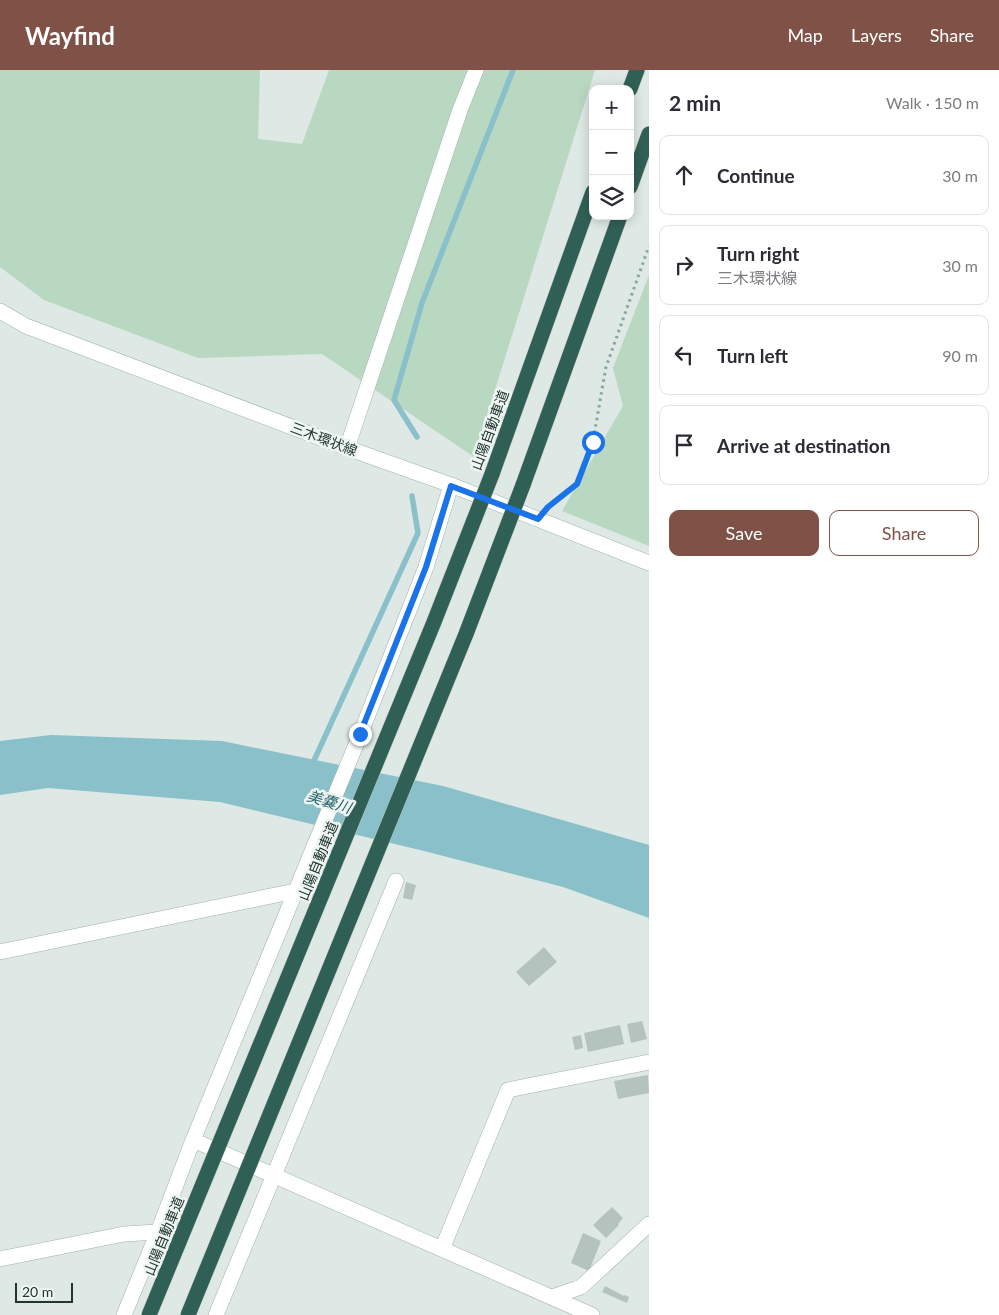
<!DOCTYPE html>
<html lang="en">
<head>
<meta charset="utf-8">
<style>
	body { margin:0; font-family:Lato,"Noto Sans JP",sans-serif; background:#f7f7f7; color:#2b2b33 }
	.controls { position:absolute; right:15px; top:15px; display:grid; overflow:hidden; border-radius:10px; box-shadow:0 2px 12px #0003 }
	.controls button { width:45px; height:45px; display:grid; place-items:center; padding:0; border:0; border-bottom:1px solid #e1e1e2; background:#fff; color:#2b2b33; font:25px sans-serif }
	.scale { position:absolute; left:15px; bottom:12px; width:58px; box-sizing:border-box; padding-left:5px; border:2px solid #213630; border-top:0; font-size:14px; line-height:18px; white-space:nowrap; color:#213630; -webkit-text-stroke:4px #eef5f2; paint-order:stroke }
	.stop { position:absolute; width:15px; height:15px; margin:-11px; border:4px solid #1a73e8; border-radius:50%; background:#fff }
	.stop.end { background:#1a73e8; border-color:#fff; box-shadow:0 1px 5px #0008 }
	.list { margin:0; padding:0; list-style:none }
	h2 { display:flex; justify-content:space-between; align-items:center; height:65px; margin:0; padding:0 20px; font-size:21px }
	h2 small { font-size:16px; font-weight:400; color:#7c7c81 }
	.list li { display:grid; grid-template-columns:32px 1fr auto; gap:15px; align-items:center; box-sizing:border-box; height:80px; margin:0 10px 10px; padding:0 10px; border:1px solid #e1e1e2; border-radius:10px }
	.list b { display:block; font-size:19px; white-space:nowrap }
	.list p { margin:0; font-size:16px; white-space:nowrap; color:#7c7c81 }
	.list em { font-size:16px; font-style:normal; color:#7c7c81 }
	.actions { display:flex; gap:10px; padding:15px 20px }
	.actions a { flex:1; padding:11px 0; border:1px solid #7f5147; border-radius:10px; text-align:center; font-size:18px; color:#7f5147 }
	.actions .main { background:#7f5147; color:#fff }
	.icon { flex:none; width:28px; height:28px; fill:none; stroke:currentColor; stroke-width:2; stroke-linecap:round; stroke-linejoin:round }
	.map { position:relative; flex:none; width:649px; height:1245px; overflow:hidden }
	header { display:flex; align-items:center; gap:30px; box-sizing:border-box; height:70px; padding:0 25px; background:#7f5147; color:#fff }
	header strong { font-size:24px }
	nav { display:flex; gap:28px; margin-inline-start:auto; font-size:18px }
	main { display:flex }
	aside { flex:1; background:#fff }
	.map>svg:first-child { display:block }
</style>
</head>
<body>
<header>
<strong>Wayfind</strong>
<nav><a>Map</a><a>Layers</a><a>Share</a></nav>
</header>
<main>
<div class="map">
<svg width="649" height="1245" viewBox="0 0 649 1245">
	<rect width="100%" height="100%" fill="#dee8e4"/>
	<path fill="#b9d8c1" d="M0 0H260L258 69 302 74 329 0H595L474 387 322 284 198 288 44 230 0 197Z
		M649 205V476L562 441 623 336 613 298Z"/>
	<path fill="#8ac0c9" d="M51 665 222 671 443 716 649 775V848L563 817 424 781 220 732 48 718 0 725V671Z"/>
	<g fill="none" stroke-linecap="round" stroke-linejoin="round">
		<path stroke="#8ac0c9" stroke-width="5.5" d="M417 367 394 330 422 233 513 0
			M312 695 418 463 412 426"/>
	</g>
	<path fill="#b4c3bd" d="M406 812 416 815 412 830 403 828Z
		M544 877 557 892 529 916 516 902Z
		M642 951 647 969 631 973 627 954Z
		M620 955 624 974 588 982 584 963Z
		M581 965 583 978 575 980 572 967Z
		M648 1005 649 1023 618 1029 614 1011Z
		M612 1137 623 1148 618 1154 619 1155 606 1168 593 1155Z
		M583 1163 601 1171 589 1201 571 1193Z
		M605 1216 624 1226 625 1225 629 1227 627 1233 602 1222Z"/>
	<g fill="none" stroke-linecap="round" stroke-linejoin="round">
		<defs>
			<path id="street" d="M0 882 295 821
				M193 1070 592 1245
				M442 1179 508 1020 649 992
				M0 1189 124 1164 158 1162
				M552 1227 581 1217 649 1154
				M124 1245 158 1162 193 1070 360 665 426 497 451 415
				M216 1245 396 811"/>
			<path id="secondary" d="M0 241 26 256 347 378 451 415 649 493
				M347 378 460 40 476 0"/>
			<path id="highway" d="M630 19 637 0
				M630 117 649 64
				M492 404 593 122
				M523 415 620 146"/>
		</defs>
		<use href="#street" stroke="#a2afaa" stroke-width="16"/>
		<use href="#secondary" stroke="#9fb3ab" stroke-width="16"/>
		<use href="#highway" stroke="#bcc3c1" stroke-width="16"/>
		<path stroke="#81a99c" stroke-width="3" stroke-dasharray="2.5 4" stroke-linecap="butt" d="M548 437 577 414 593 371 606 297 649 176"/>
		<use href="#street" stroke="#fff" stroke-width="15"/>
		<use href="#secondary" stroke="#fff" stroke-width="15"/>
		<use href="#highway" stroke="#306055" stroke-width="15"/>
		<defs>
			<path id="highway-bridge" d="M149 1245 434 552 492 404
				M188 1245 466 564 523 415"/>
		</defs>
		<use href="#highway-bridge" stroke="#bcc3c1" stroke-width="16" stroke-linecap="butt"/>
		<use href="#highway-bridge" stroke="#306055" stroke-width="15"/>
	</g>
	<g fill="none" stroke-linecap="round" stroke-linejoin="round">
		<path stroke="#1a73e8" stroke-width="6" d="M360 664 426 497 451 416 538 449 548 437 577 414 593 372"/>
	</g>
	<g text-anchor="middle" stroke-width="5" stroke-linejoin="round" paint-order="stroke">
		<g font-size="14" fill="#213630" stroke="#eef5f2">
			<text transform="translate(490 360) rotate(-70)" y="5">山陽自動車道</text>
			<text transform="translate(324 369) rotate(21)" y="5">三木環状線</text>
			<text transform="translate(318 791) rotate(-68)" y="5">山陽自動車道</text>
			<text transform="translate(164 1166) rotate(-68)" y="5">山陽自動車道</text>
		</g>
		<g font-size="15" font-style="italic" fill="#21606c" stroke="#eef5f2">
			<text transform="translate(329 732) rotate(17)" y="5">美嚢川</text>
		</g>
	</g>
</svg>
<div class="controls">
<button>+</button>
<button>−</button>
<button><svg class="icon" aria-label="layers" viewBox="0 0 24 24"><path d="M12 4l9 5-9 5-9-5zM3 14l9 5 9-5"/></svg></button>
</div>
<div class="scale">20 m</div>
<div class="stop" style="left:593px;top:372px"></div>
<div class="stop end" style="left:360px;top:664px"></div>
</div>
<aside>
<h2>2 min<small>Walk · 150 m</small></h2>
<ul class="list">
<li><svg class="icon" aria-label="ahead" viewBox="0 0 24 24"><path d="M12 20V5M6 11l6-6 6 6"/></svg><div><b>Continue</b></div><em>30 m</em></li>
<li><svg class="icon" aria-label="right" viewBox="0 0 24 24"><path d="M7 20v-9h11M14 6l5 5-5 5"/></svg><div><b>Turn right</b><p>三木環状線</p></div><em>30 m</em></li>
<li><svg class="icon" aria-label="left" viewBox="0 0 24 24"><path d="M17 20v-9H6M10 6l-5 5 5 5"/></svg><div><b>Turn left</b></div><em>90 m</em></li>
<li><svg class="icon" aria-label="arrive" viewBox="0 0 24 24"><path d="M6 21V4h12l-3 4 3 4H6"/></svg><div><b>Arrive at destination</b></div></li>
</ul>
<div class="actions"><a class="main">Save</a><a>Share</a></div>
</aside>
</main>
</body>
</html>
